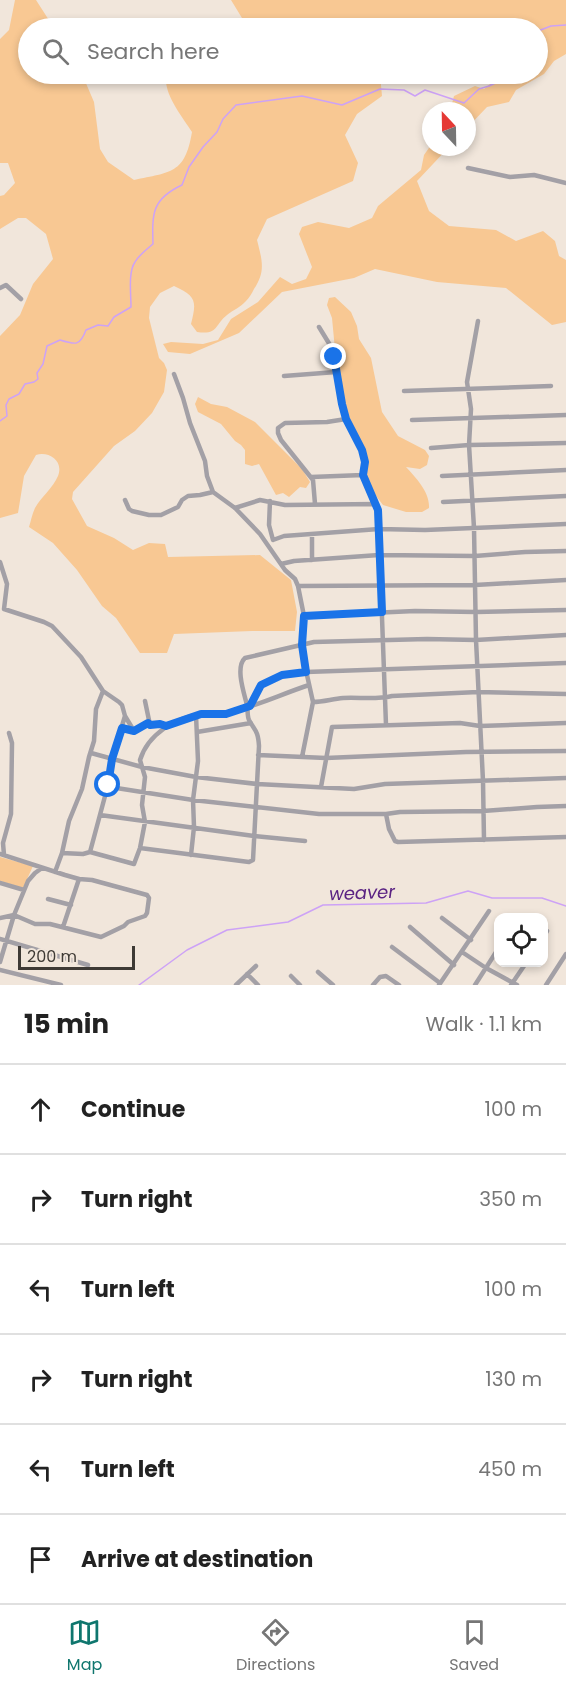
<!DOCTYPE html>
<html lang="en">
<head>
<meta charset="utf-8">
<style>
	body { margin:0; font-family:Poppins,sans-serif; background:#f2f2f2; color:#222 }
	.controls { position:absolute; right:18px; bottom:18px; display:grid; overflow:hidden; border-radius:12px; box-shadow:0 3px 9px #0003 }
	.controls button { width:54px; height:54px; display:grid; place-items:center; padding:0; border:0; border-bottom:2px solid #e0e0e0; background:#fff; color:#222; font:30px sans-serif }
	.compass { position:absolute; left:422px; top:102px; width:54px; height:54px; border-radius:50%; background:#fff; box-shadow:0 3px 9px #0003; rotate:338deg }
	.scale { position:absolute; left:18px; bottom:15px; width:117px; box-sizing:border-box; padding-left:6px; border:3px solid #3e3a35; border-top:0; font-size:16px; line-height:21px; white-space:nowrap; color:#3e3a35; -webkit-text-stroke:4px #f1e6db; paint-order:stroke }
	.stop { position:absolute; width:18px; height:18px; margin:-14px; border:4px solid #1a73e8; border-radius:50%; background:#fff }
	.stop.end { background:#1a73e8; border-color:#fff; box-shadow:0 2px 6px #0008 }
	.list { margin:0; padding:0; list-style:none }
	h2 { display:flex; justify-content:space-between; align-items:center; height:78px; margin:0; padding:0 24px; font-size:26px }
	h2 small { font-size:20px; font-weight:400; color:#767676 }
	.list li { display:grid; grid-template-columns:39px 1fr auto; gap:18px; align-items:center; box-sizing:border-box; height:90px; padding:0 24px; border-top:2px solid #e0e0e0 }
	.list b { display:block; font-size:22px; white-space:nowrap }
	.list em { font-size:20px; font-style:normal; color:#767676 }
	.icon { flex:none; width:33px; height:33px; fill:none; stroke:currentColor; stroke-width:2; stroke-linecap:round; stroke-linejoin:round }
	.map { position:relative; flex:none; width:566px; height:985px; overflow:hidden }
	.search { position:absolute; background:#fff; box-shadow:0 3px 9px #0003; left:18px; right:18px; top:18px; height:66px; display:flex; align-items:center; gap:15px; box-sizing:border-box; padding:0 21px; border-radius:33px; color:#767676; font-size:22px }
	.sheet { height:618px; background:#fff }
	nav { display:flex; justify-content:space-around; align-items:center; box-sizing:border-box; height:84px; border-top:2px solid #e0e0e0; background:#fff; font-size:16px; color:#767676 }
	nav a { display:grid; justify-items:center; gap:3px }
	nav .on { color:#0f766e }
	.map>svg:first-child { display:block }
</style>
</head>
<body>
<div class="map">
<svg width="566" height="985" viewBox="0 0 566 985">
	<rect width="100%" height="100%" fill="#f1e6db"/>
	<path fill="#f8c893" d="M15 0H36L54 28H28V74H82L94 102 100 149 108 162 134 180C171 172 185 174 192 132 183 118 161 91 167 74H380L382 96 357 114 345 135 358 163 353 181 267 219 257 240C262 260 266 271 254 289 252 293 249 298 246 301 241 307 233 310 227 315 214 325 219 335 197 332L191 324C197 301 196 296 174 286L160 293 150 307 149 318 159 358 164 363 167 370 164 392 152 413 135 431 114 446 73 492 72 499 87 526 114 538 133 550 149 543 165 544 168 557 260 555 291 580 297 612 295 631H252L174 634 167 653H140L116 618 102 606 77 570 53 543 29 527C31 521 32 514 35 508 41 497 53 488 58 476 64 461 49 451 36 455L24 476 18 513 0 518V336L20 315 33 284 53 259 46 234 26 218H18L0 229V196L4 195 15 183 8 163H0V39L9 30Z
		M231 0H566V54L554 61 544 74 516 90 509 102 487 107 467 128V111H450L454 96 475 86 484 89 502 74H538V28H450L445 26 441 28H395L375 20 353 28H235L242 18Z
		M431 145V147H449L417 181 429 211 449 226 496 230 516 241 543 231 555 241 559 256 566 260V322L552 325 506 288 437 282 375 269 354 278 282 292 239 333 190 354 168 352 163 344 171 342 203 344 218 340 231 319 258 302 280 277 292 284 306 279 312 267 299 234 302 227 318 222 349 228 372 218 378 206 421 170 424 155Z
		M335 297 351 312 357 326 359 339 371 358 382 412 398 436 425 450 429 456 427 465 420 469 406 467C416 478 430 492 429 508L422 512H406L383 505 370 488 365 474 361 446 347 417 337 371 332 318 327 305 329 298Z
		M198 397 211 404 227 407 255 422 302 469 310 482 306 488 300 487 289 497 283 493 276 495 259 464 252 466 245 464V450L241 445 235 441 221 424 198 412 195 404Z
		M0 857 33 866 23 888 0 881Z"/>
	<g fill="none" stroke-linecap="round" stroke-linejoin="round">
		<path stroke="#cda2f6" stroke-width="1.5" d="M538 31 551 26 566 25
			M0 421 7 416 6 405 9 399 19 394 25 384 34 382 38 379 37 373 43 364 47 346 60 340C76 345 80 346 86 330L98 325 108 326 114 317 131 307C131 294 128 272 135 262 139 255 147 249 153 244 152 213 152 199 182 185L189 167 203 147 217 132 223 119 236 105 302 96 342 105 380 89 404 90 415 96 425 90 464 103 479 89 489 86 506 78 510 74
			M139 985 187 950 227 930 288 922 323 905 426 903 468 891 492 898H542L566 906"/>
		<path stroke="#a3a0a6" stroke-width="4.5" d="M468 168 510 177 534 175 566 183
			M0 288 6 285 21 299
			M478 321 467 382 471 409 469 445 474 528 476 640 483 781 484 840
			M319 327 330 345 334 357 346 419 362 450 365 462 363 475 378 510 386 725
			M174 374 183 398 190 423 205 461 207 476 213 492 235 508 260 534 285 570 295 579 298 586 304 616 302 645 303 657 313 702 302 757
			M284 376 336 372
			M404 391 551 386
			M412 420 566 415
			M431 448 469 445 566 443
			M442 476 566 470
			M311 477 363 475
			M125 500 129 509 132 511 149 515H161L178 507 182 500 188 496 200 495 213 492
			M270 501 269 525 273 540 284 536 379 529 425 530 566 524
			M443 502 566 496
			M315 504 313 480 281 440 278 433V428L285 423 327 422 346 419
			M235 508 260 500 285 505 377 504
			M312 534V560
			M0 562 7 584 4 609 44 622 52 626 81 657 103 691 96 709 94 741 89 757 82 789 69 821 62 853 55 872
			M281 564 294 561 379 555 475 556 525 552 566 551
			M298 586 475 585 566 580
			M304 616 415 611 476 612 566 610
			M103 691 119 702 122 705 125 716 112 759 107 783 110 787 193 800 319 814H386L400 812 483 811 537 807 566 806
			M145 701 150 725
			M313 702C323 702 332 699 343 698 359 697 376 700 392 696L478 692 566 694
			M250 705 261 685 282 675 306 672 566 663
			M125 716 134 731
			M122 728 134 731 148 723 150 725 160 724 166 726
			M197 732 251 723
			M91 753 142 767 196 777 257 784 354 789 385 784 566 778
			M258 755 326 758 466 752 566 751
			M321 787 332 727 460 723 480 726 566 723
			M386 814 389 829 395 841 398 842 566 837
			M100 815 254 836 305 841
			M140 848 249 862 253 860 259 746C258 730 255 731 249 720 247 716 248 709 247 705 244 693 235 667 245 658L314 642 427 639 476 640 566 635
			M90 852 108 785
			M62 853 83 854 90 852 134 864 140 848 145 822 142 805 145 777 140 760C148 734 175 718 201 714 210 712 220 715 229 713 256 706 282 694 309 685
			M0 854 65 875 79 879 92 880 147 895 149 898 147 913 145 916 128 922 124 926 101 937 50 924H35L14 915 0 918
			M4 855 3 843 11 814 12 743 9 733
			M191 855 194 827 193 800 198 761 196 715
			M0 883 24 890
			M48 899 71 905
			M442 918 471 940
			M63 927 79 879
			M410 927 454 965
			M544 936 547 931
			M0 939 88 965
			M392 947 440 983
			M462 952 486 968 517 985
			M0 962 14 915 28 881 35 873 42 868
			M0 970 61 985
			M318 972 333 985
			M247 974 258 985
			M291 976 300 985
			M236 985 256 966
			M373 985 380 977 386 976 399 985
			M439 985 489 911
			M475 985 498 949
			M511 985 526 963
			M546 985 566 954"/>
	</g>
	<g fill="none" stroke-linecap="round" stroke-linejoin="round">
		<path stroke="#1a73e8" stroke-width="8" d="M108 785 112 759 122 728 134 731 148 723 150 725 160 724 166 726 201 714H226L250 706 261 685 282 675 306 672 302 645 304 616 382 612 378 510 363 475 365 462 362 450 346 419 342 404 334 357"/>
	</g>
	<g text-anchor="middle" stroke-width="4.5" stroke-linejoin="round" paint-order="stroke">
		<g font-size="18" font-style="italic" fill="#5b2383" stroke="#f1e6db">
			<text transform="translate(362 893) rotate(-2)" y="6">weaver</text>
		</g>
	</g>
</svg>
<div class="controls">
<button><svg class="icon" aria-label="locate" viewBox="0 0 24 24"><circle cx="12" cy="12" r="6"/><path d="M12 2v4M12 18v4M2 12h4M18 12h4"/></svg></button>
</div>
<svg class="compass" viewBox="-18 -18 36 36"><path d="M0-13l5 13h-10z" fill="#e53935"/><path d="M0 13l5-13h-10z" fill="#767676"/></svg>
<div class="scale">200 m</div>
<div class="stop" style="left:108px;top:785px"></div>
<div class="stop end" style="left:334px;top:357px"></div>
<div class="search"><svg class="icon" aria-label="search" viewBox="0 0 24 24"><circle cx="10" cy="10" r="6"/><path d="M15 15l6 6"/></svg>Search here</div>
</div>
<section class="sheet">
<h2>15 min<small>Walk · 1.1 km</small></h2>
<ul class="list">
<li><svg class="icon" aria-label="ahead" viewBox="0 0 24 24"><path d="M12 20V5M6 11l6-6 6 6"/></svg><div><b>Continue</b></div><em>100 m</em></li>
<li><svg class="icon" aria-label="right" viewBox="0 0 24 24"><path d="M7 20v-9h11M14 6l5 5-5 5"/></svg><div><b>Turn right</b></div><em>350 m</em></li>
<li><svg class="icon" aria-label="left" viewBox="0 0 24 24"><path d="M17 20v-9H6M10 6l-5 5 5 5"/></svg><div><b>Turn left</b></div><em>100 m</em></li>
<li><svg class="icon" aria-label="right" viewBox="0 0 24 24"><path d="M7 20v-9h11M14 6l5 5-5 5"/></svg><div><b>Turn right</b></div><em>130 m</em></li>
<li><svg class="icon" aria-label="left" viewBox="0 0 24 24"><path d="M17 20v-9H6M10 6l-5 5 5 5"/></svg><div><b>Turn left</b></div><em>450 m</em></li>
<li><svg class="icon" aria-label="arrive" viewBox="0 0 24 24"><path d="M6 21V4h12l-3 4 3 4H6"/></svg><div><b>Arrive at destination</b></div></li>
</ul>
</section>
<nav>
<a class="on"><svg class="icon" aria-label="map" viewBox="0 0 24 24"><path d="M3 6l6-2 6 2 6-2v14l-6 2-6-2-6 2zM9 4v14M15 6v14"/></svg>Map</a>
<a><svg class="icon" aria-label="directions" viewBox="0 0 24 24"><path d="M12 3l9 9-9 9-9-9zM9 14v-3h6M13 9l2 2-2 2"/></svg>Directions</a>
<a><svg class="icon" aria-label="saved" viewBox="0 0 24 24"><path d="M7 4h10v16l-5-4-5 4z"/></svg>Saved</a>
</nav>
</body>
</html>
